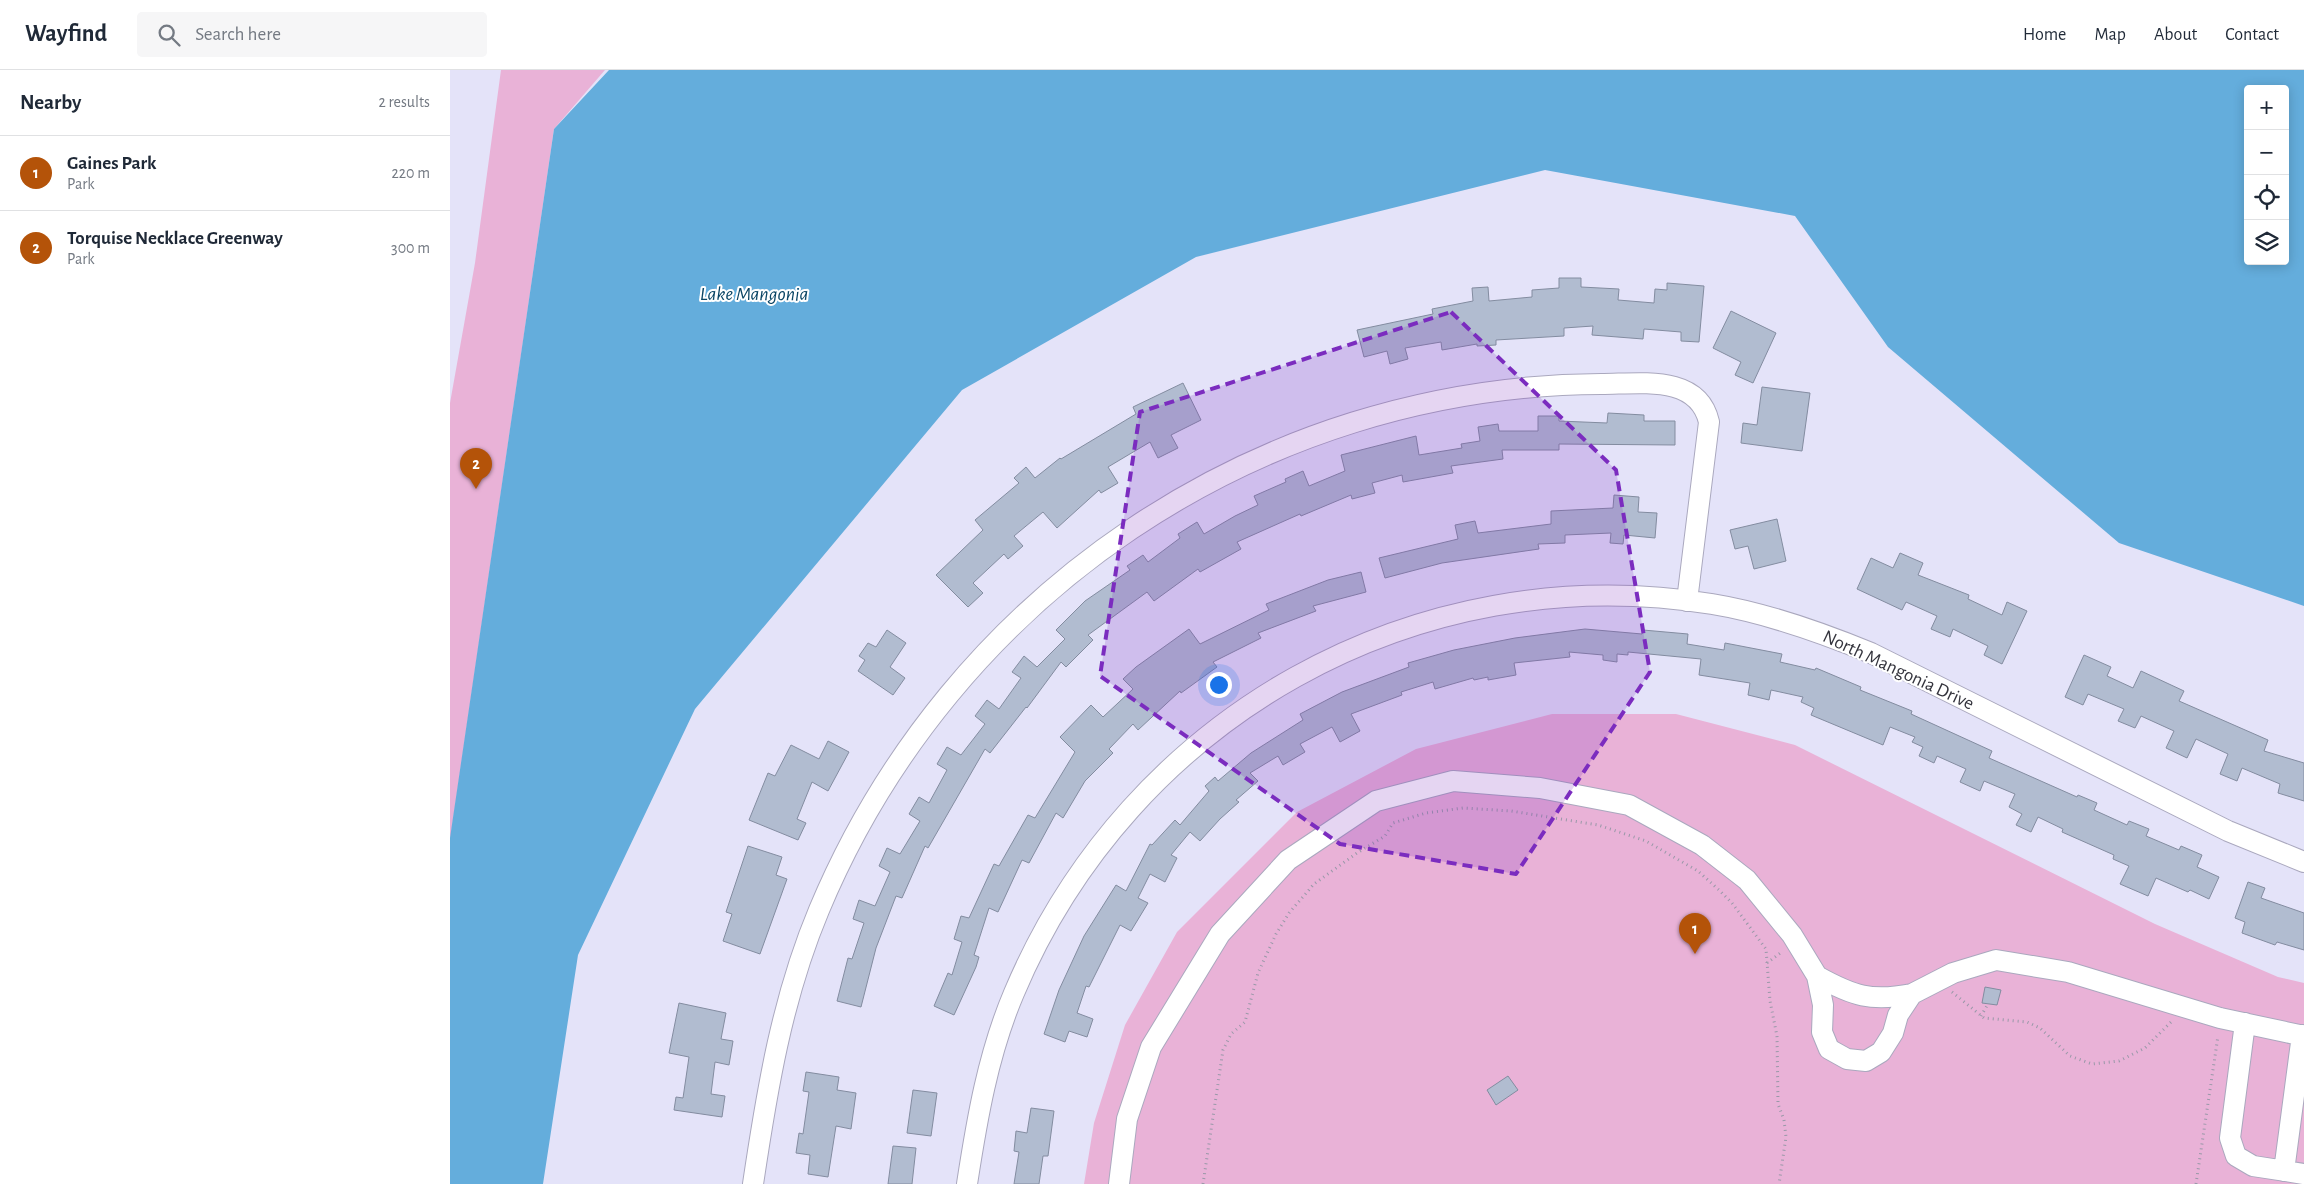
<!DOCTYPE html>
<html lang="en">
<head>
<meta charset="utf-8">
<style>
	body { margin:0; font-family:"Alegreya Sans",sans-serif; background:#f6f6f7; color:#1f2937 }
	.controls { position:absolute; right:15px; top:15px; display:grid; overflow:hidden; border-radius:5px; box-shadow:0 2px 12px #0003 }
	.controls button { width:45px; height:45px; display:grid; place-items:center; padding:0; border:0; border-bottom:1px solid #e0e1e3; background:#fff; color:#1f2937; font:25px sans-serif }
	.you { position:absolute; left:768px; top:614px; width:18px; height:18px; margin:-12px; border:4px solid #fff; border-radius:50%; background:#1a73e8; box-shadow:0 0 0 8px #1a73e833 }
	.badge { display:grid; place-items:center; width:32px; height:32px; border-radius:50%; background:#b45309; color:#fff; font-size:16px; font-weight:700 }
	.pin { position:absolute; translate:-50% -41px; filter:drop-shadow(0 1px 2px #0008) }
	.pin::after { content:''; position:absolute; top:26px; width:18px; height:15px; background:inherit; clip-path:polygon(0 0,100% 0,50% 100%) }
	.list { margin:0; padding:0; list-style:none }
	h2 { display:flex; justify-content:space-between; align-items:center; height:65px; margin:0; padding:0 20px; font-size:21px }
	h2 small { font-size:16px; font-weight:400; color:#747a83 }
	.list li { display:grid; grid-template-columns:32px 1fr auto; gap:15px; align-items:center; box-sizing:border-box; height:75px; padding:0 20px; border-top:1px solid #e0e1e3 }
	.list b { display:block; font-size:19px; white-space:nowrap }
	.list p { margin:0; font-size:16px; white-space:nowrap; color:#747a83 }
	.list em { font-size:16px; font-style:normal; color:#747a83 }
	.icon { flex:none; width:28px; height:28px; fill:none; stroke:currentColor; stroke-width:2; stroke-linecap:round; stroke-linejoin:round }
	.map { position:relative; flex:none; width:1854px; height:1114px; overflow:hidden }
	header { display:flex; align-items:center; gap:30px; box-sizing:border-box; height:70px; padding:0 25px; background:#fff; border-bottom:1px solid #e0e1e3 }
	header strong { font-size:24px }
	nav { display:flex; gap:28px; margin-inline-start:auto; font-size:18px }
	.search { width:350px; height:45px; background:#f6f6f7; display:flex; align-items:center; gap:12px; box-sizing:border-box; padding:0 18px; border-radius:5px; color:#747a83; font-size:19px }
	main { display:flex }
	aside { flex:1; background:#fff }
	.map>svg:first-child { display:block }
</style>
</head>
<body>
<header>
<strong>Wayfind</strong>
<div class="search"><svg class="icon" aria-label="search" viewBox="0 0 24 24"><circle cx="10" cy="10" r="6"/><path d="M15 15l6 6"/></svg>Search here</div>
<nav><a>Home</a><a>Map</a><a>About</a><a>Contact</a></nav>
</header>
<main>
<aside>
<h2>Nearby<small>2 results</small></h2>
<ul class="list">
<li><span class="badge">1</span><div><b>Gaines Park</b><p>Park</p></div><em>220 m</em></li>
<li><span class="badge">2</span><div><b>Torquise Necklace Greenway</b><p>Park</p></div><em>300 m</em></li>
</ul>
</aside>
<div class="map">
<svg width="1854" height="1114" viewBox="0 0 1854 1114">
	<rect width="100%" height="100%" fill="#e4e3f9"/>
	<path fill="#e9b2d7" d="M51 0H155L104 59 0 771V333L25 193Z
		M1102 644H1226L1345 675 1705 854 1828 907 1854 913V1114H634L644 1053 675 955 727 862 847 742 966 679Z"/>
	<path fill="#64addc" fill-rule="evenodd" d="M159 0H1854V536L1669 473 1438 277 1345 146 1095 100 746 187 512 320 245 639 128 885 93 1114H0V768L104 59ZM1798 19H1835V191H1798Z"/>
	<path fill="#b1bcd0" stroke="#838ca0" d="M1109 208H1131V217L1169 219 1168 230 1204 233 1205 219 1217 220V213L1254 216 1249 272 1231 271V262L1194 259 1193 269 1142 265 1143 256 1114 258V266L1046 270V275L1027 276V274L992 280 991 272 955 278 958 289 940 294 937 281 914 287 907 260 983 244 982 239 1023 231 1022 218 1038 217 1039 231 1082 227V220L1109 218Z
		M1281 241 1326 263 1303 313 1285 305 1291 292 1263 278Z
		M733 313 751 350 721 365 728 378 708 388 700 372 658 397 668 413 651 423 649 420 607 458 593 442 564 466 573 476 558 489 554 484 523 513 533 523 518 537 486 505 533 460 525 450 569 413 564 408 576 397 585 408 610 388 611 389 686 344 683 337Z
		M1312 317 1360 323 1352 381 1291 373 1293 353 1307 355Z
		M1158 343 1194 345V351H1225V375L1109 374V380H1052L1053 389 1001 396 1003 403 953 412 952 405 922 413 925 423 902 429 901 425 851 446 850 444 787 472 791 479 750 502 748 499 704 531 697 522 638 565 643 570 616 597 611 592 577 638 576 637 540 683 535 679 478 778 475 776 452 828 446 826 426 878 411 937 387 931 398 888 402 889 414 853 403 849 409 830 425 836 440 802 429 796 437 778 450 784 470 751 459 744 469 727 479 733 497 700 487 694 497 677 511 685 535 654 525 646 537 630 549 639 571 608 562 602 574 586 587 597 615 569 606 560 635 531 680 500 677 496 693 485 698 492 730 468 728 464 747 452 754 464 785 446 808 435 804 426 836 412 835 409 853 401 859 416 895 401 891 385 966 366 969 385 1012 378 1011 374 1030 371 1028 357 1048 354 1049 361H1088V346H1109V351L1157 353Z
		M1164 425 1189 427 1188 442 1207 443 1205 468 1174 465 1173 474 1160 473 1161 463 1115 465V473L1088 474 1089 479 992 493 935 508 929 488 1008 469 1005 455 1025 451 1028 463 1101 454V441L1163 438Z
		M1327 449 1336 491 1304 499 1298 476 1285 479 1280 460Z
		M1450 483 1473 493 1468 505 1519 525 1518 529 1552 545 1557 532 1577 541 1552 594 1534 585 1538 576 1503 559 1500 567 1481 559 1487 546 1456 532 1452 540 1407 519 1421 488 1443 498Z
		M911 502 916 522 863 536 866 541 808 563 811 568 763 592 767 597 731 623 730 621 688 660 683 654 659 679 663 683 635 711 613 748 606 743 579 793 572 790 548 842 539 838 524 885 529 887 526 897 504 945 484 936 498 903 502 905 512 872 504 869 511 846 519 848 544 794 549 796 578 745 585 748 625 682 610 667 641 635 653 647 683 619 673 609 686 597 739 559 750 574 819 540 816 534 878 510Z
		M1135 559 1192 564 1193 560 1238 564 1237 574 1274 580 1275 573 1332 584 1330 592 1365 600 1366 598 1411 617 1410 620 1462 641 1461 644 1542 681 1539 688 1627 727 1628 725 1647 733 1644 740 1677 755 1679 751 1699 759 1696 766 1729 780 1731 776 1752 785 1747 797 1769 807 1759 829 1740 820 1738 822 1706 808 1698 826 1670 814 1679 796 1663 789 1664 785 1612 762 1613 759 1588 747 1581 762 1566 755 1572 744 1559 737 1565 724 1534 711 1530 721 1510 712 1516 699 1487 686 1484 693 1469 686 1473 677 1462 672 1465 667 1440 657 1433 675 1361 645 1364 638 1351 632 1353 627 1321 620 1319 630 1298 625 1300 613 1249 605 1251 589 1178 582V585L1167 584V592L1153 590V585L1119 582 1120 587 1064 593 1066 605 1038 610V607L1024 610 1023 608 985 619 983 612 951 622 952 625 901 644 910 661 890 672 882 657 850 674 855 682 833 695 828 686 800 703 808 711 786 730 789 732 770 749 750 771 740 762 721 785 727 788 715 812 700 804 688 828 698 833 681 861 670 855 639 917 636 916 627 943 643 949 637 967 619 961 615 972 594 964 609 920 634 866 666 815 676 821 700 774 702 775 725 750 730 755 759 721 755 716 765 707 768 711 801 683 853 650 850 644 892 622 959 597 958 593 1004 580 1065 568Z
		M437 560 456 573 440 597 455 608 443 625 408 601 415 590 409 586 418 573 426 577Z
		M1634 585 1661 597 1657 606 1683 618 1691 601 1734 621 1729 631 1818 670 1814 681 1854 693V731L1828 723 1830 714 1792 698 1787 711 1770 704 1778 684 1746 669 1737 688 1716 678 1724 661 1691 646 1685 658 1668 651 1674 639 1638 624 1633 635 1615 627Z
		M378 671 399 682 378 721 362 712 347 749 356 753 348 770 299 750 318 703 325 706 341 675 369 689Z
		M298 776 332 787 326 805 337 809 310 884 273 871 282 844 276 842Z
		M1798 812 1815 818 1811 828 1854 843V880L1827 872 1825 875 1792 863 1795 852 1785 848Z
		M1535 917 1551 920 1547 935 1532 933Z
		M229 933 276 943 271 969 283 971 279 995 265 992 261 1024 275 1026 272 1047 224 1040 226 1027 233 1028 239 987 219 983Z
		M356 1002 389 1007 387 1020 406 1023 401 1059 386 1056 378 1107 358 1104 360 1085 346 1083 349 1063 353 1064 359 1022 353 1021Z
		M1058 1006 1068 1020 1046 1035 1037 1020Z
		M463 1020 487 1023 481 1066 457 1063Z
		M581 1038 604 1041 598 1086H593L589 1114H564L569 1082 564 1081 566 1061 577 1063Z
		M443 1076 466 1078 462 1114H438Z"/>
	<g fill="none" stroke-linecap="round" stroke-linejoin="round">
		<defs>
			<path id="minor" d="M1367 906C1403 926 1421 932 1462 924
				M1795 953 1780 1068 1786 1086 1803 1096 1854 1104
				M1834 1101 1852 965
				M303 1114C317 1020 332 928 369 840 501 524 809 316 1151 314 1190 314 1248 304 1259 352L1237 531
				M517 1114C527 1049 538 984 564 923 680 647 966 486 1262 534 1317 543 1370 562 1421 583L1778 761 1854 792
				M669 1114 677 1049 701 977 770 864 838 790 926 731 1003 711 1090 718 1179 735 1252 775 1297 810 1342 865 1367 906 1373 935 1372 962 1379 979 1397 989 1416 991 1431 982 1443 963 1448 945 1462 924 1503 903 1546 890 1618 902 1770 948 1854 966"/>
		</defs>
		<use href="#minor" stroke="#aaa8be" stroke-width="22"/>
		<path stroke="#9998a8" stroke-width="3" stroke-dasharray="1 4" stroke-linecap="butt" d="M1317 893 1333 881
			M1502 922 1534 948 1577 952 1590 958 1620 986 1642 994 1669 991 1695 978 1722 951
			M1531 946 1538 934
			M753 1114 773 980 781 964 795 952 808 903 826 864 839 843 864 814 907 783 935 766 943 753 976 743 1013 738 1061 741 1148 755 1196 771 1248 801 1269 820 1282 833 1316 879 1320 931 1327 966 1328 1034 1334 1050 1336 1067 1329 1114
			M1746 1114 1768 966"/>
		<use href="#minor" stroke="#fff" stroke-width="20"/>
	</g>
	<path fill="#7b2cbf" fill-opacity="0.2" stroke="#7b2cbf" stroke-width="4" stroke-dasharray="10 6" stroke-linejoin="round" d="M1001 242 1166 400 1200 602 1066 804 890 774 650 606 690 342Z"/>
	<g text-anchor="middle" stroke-width="4" stroke-linejoin="round" paint-order="stroke">
		<g font-size="19" fill="#34343d" stroke="#fff">
			<text transform="translate(1449 599) rotate(25)" y="7">North Mangonia Drive</text>
		</g>
		<g font-size="20" font-style="italic" fill="#0a4565" stroke="#fff">
			<text x="304" y="230">Lake Mangonia</text>
		</g>
	</g>
</svg>
<div class="controls">
<button>+</button>
<button>−</button>
<button><svg class="icon" aria-label="locate" viewBox="0 0 24 24"><circle cx="12" cy="12" r="6"/><path d="M12 2v4M12 18v4M2 12h4M18 12h4"/></svg></button>
<button><svg class="icon" aria-label="layers" viewBox="0 0 24 24"><path d="M12 4l9 5-9 5-9-5zM3 14l9 5 9-5"/></svg></button>
</div>
<div class="you"></div>
<div class="pin badge" style="left:1245px;top:884px">1</div>
<div class="pin badge" style="left:26px;top:419px">2</div>
</div>
</main>
</body>
</html>
